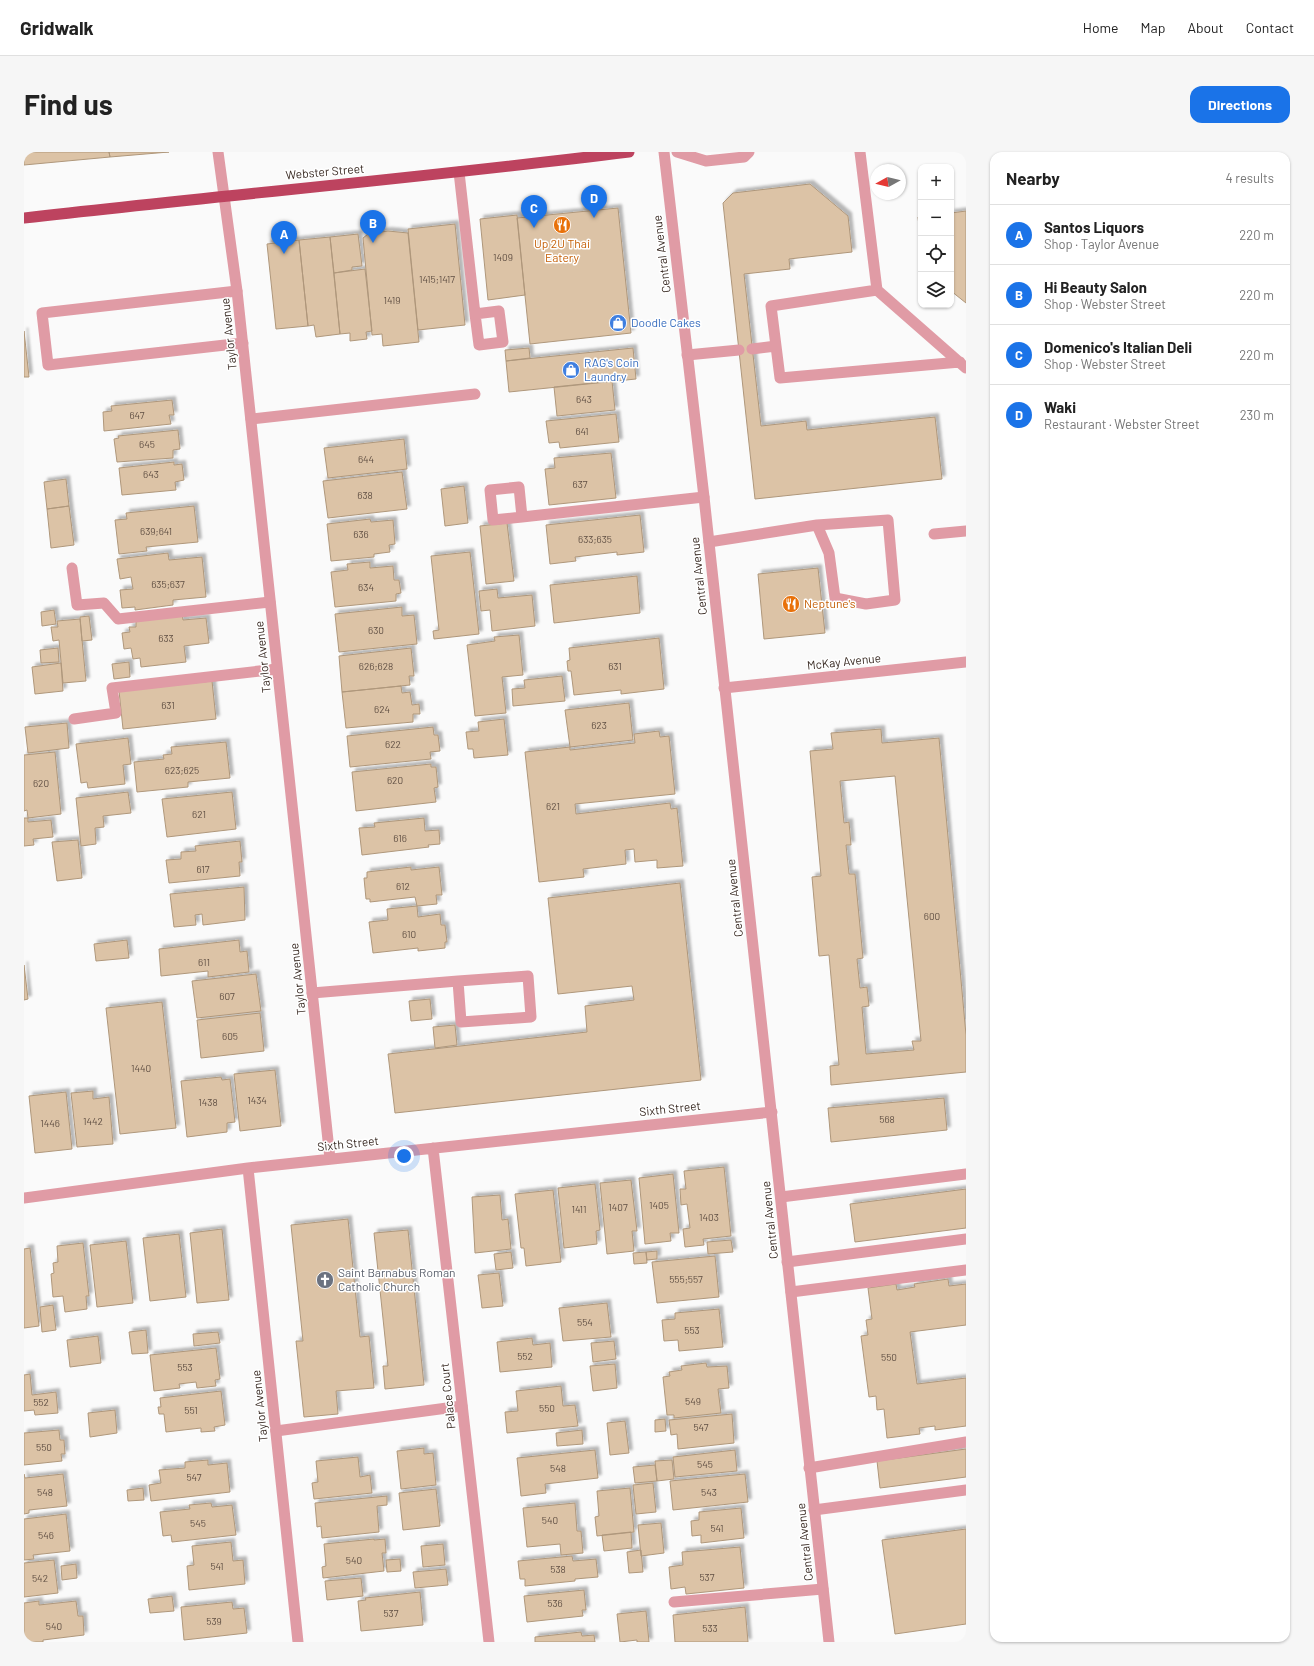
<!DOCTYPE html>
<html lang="en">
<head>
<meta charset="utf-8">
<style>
	body { margin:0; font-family:Barlow,sans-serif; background:#f6f6f6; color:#222 }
	.controls { position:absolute; right:12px; top:12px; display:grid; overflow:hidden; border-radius:8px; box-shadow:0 1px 3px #0004 }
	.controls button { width:36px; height:36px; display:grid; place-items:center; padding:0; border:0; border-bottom:1px solid #e0e0e0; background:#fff; color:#222; font:20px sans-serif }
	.compass { position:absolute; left:846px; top:12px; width:36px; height:36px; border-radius:50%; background:#fff; box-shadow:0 1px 3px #0004; rotate:262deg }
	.you { position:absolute; left:380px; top:1004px; width:14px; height:14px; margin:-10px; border:3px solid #fff; border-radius:50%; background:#1a73e8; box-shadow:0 0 0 6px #1a73e833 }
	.badge { display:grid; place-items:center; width:26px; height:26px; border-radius:50%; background:#1a73e8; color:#fff; font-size:13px; font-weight:700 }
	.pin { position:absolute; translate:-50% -33px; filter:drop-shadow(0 1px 2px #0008) }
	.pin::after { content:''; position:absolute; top:21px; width:14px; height:12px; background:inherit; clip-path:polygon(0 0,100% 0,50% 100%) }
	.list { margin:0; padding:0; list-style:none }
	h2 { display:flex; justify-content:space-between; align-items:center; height:52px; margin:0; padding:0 16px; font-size:17px }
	h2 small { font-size:13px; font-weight:400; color:#767676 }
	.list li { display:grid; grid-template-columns:26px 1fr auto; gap:12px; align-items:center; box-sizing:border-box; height:60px; padding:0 16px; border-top:1px solid #e0e0e0 }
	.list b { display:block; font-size:15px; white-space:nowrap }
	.list p { margin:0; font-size:13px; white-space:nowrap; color:#767676 }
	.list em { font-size:13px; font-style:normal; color:#767676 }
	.icon { flex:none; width:22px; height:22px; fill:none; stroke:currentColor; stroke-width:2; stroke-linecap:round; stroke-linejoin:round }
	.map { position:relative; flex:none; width:942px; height:1490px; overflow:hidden; border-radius:12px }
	header { display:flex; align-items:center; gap:24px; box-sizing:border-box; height:56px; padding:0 20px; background:#fff; border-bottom:1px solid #e0e0e0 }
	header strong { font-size:19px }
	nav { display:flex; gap:22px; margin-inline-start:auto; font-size:14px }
	.intro { display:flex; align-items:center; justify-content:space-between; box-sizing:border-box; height:96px; padding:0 24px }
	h1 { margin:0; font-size:28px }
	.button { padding:10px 18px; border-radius:12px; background:#1a73e8; color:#fff; font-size:14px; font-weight:700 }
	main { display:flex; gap:24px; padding:0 24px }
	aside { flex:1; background:#fff; border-radius:12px; box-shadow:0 1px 3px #0004 }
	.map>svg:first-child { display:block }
</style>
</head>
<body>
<header>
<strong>Gridwalk</strong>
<nav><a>Home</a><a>Map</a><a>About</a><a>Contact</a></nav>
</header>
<div class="intro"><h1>Find us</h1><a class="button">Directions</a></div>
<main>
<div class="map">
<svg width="942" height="1490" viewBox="0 0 942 1490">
	<defs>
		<filter id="shadow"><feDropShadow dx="3.5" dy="-3.5" stdDeviation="1" flood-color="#0004"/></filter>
	</defs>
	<rect width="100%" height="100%" fill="#fafafa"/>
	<path fill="#dcc3a6" stroke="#af977b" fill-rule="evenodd" filter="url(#shadow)" d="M0 0H85L86 5 0 13Z
		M85 0H145L86 5Z
		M786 32 824 64 828 100 765 107 766 117 720 122 737 274 782 269 783 278 911 265 918 327 731 347 699 51 709 41Z
		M594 56 607 181 506 192 493 66Z
		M942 59V151L927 139V61Z
		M493 63 501 143 464 148 456 67Z
		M897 64V92L894 65Z
		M431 72 441 173 394 178 384 77Z
		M364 79 384 81 395 190 359 194 358 182 348 183 339 86 344 82Z
		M334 82 338 114 328 115V118L310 121 306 85Z
		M306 85 316 182 292 185 290 173 284 174 275 88Z
		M275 88 284 174 252 177 243 92Z
		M341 117 348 179 342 180 343 187 326 189V181L316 182 310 121Z
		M0 179 5 225H0Z
		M505 196 506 206 482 209 481 198Z
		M609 196 612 227 485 240 482 209Z
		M588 229 591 258 533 264 530 235Z
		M148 248 150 263H145L147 272 80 279 79 260 88 259 87 254Z
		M592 262 595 290 536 296 535 290 525 291 522 269Z
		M154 278 156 297 149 298V306L93 310 90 287 95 286 94 284Z
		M380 287 383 317 304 326 300 296Z
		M587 301 592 346 525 353 521 317 531 316 530 306Z
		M150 310V313L158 312 160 328 151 330 152 338 98 343 95 316Z
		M378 320 383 357 304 366 299 329Z
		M42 327 45 354 23 357 20 330Z
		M440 334 444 371 421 374 417 337Z
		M45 354 50 393 27 396 23 357Z
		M170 354 174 390 122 395 123 399 95 402 91 368 103 367 102 361Z
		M616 363 620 400 593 403V400L551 405 552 409 526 412 522 373Z
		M346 367 347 370 369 368 371 392 365 393 366 400 350 402V405L307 409 303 372Z
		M483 371 490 429 462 432 456 374Z
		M446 400 455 482 410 487 409 479 415 478 407 404Z
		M144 401 145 408 178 405 182 445 149 448V453L111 458V455L98 456 96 438 109 437 107 425 96 427 93 407Z
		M346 410V416L369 414 370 428H375L377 441 372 442V449L311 455 307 420 324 418 323 412Z
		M794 416 801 481 740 487 734 422Z
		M613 424 616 461 530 471 526 433Z
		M473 437 474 446 508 443 511 474 468 479 466 458 457 459 455 439Z
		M378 455V464L390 463 393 492 315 500 311 462Z
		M30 458 32 472 18 474 17 460Z
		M158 461 159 468 182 466 185 491 160 494 162 510 117 515 116 506 109 507 107 496 100 497 98 481 106 480 105 475H112V466Z
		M65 464 68 488 58 489 56 465Z
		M56 467 62 529 39 531 35 488 29 489 27 475H34L33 469Z
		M495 483 499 523 478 525 482 561 451 564 443 493 471 489 470 485Z
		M635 486 640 537 597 542V538L550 543 547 519H544L543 509 546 508 545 496Z
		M34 496 35 510 17 511 16 498Z
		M387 496 390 524H385L386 533 318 540 315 504Z
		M105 510 106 525 90 527 88 512Z
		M37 511 39 539 11 542 8 515Z
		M538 524 541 549 489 554 488 537 501 536 500 528Z
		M188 529 192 567 99 577 95 539Z
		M377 534 378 541 386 540 388 553 395 552 396 562H389V570L322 576 318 540Z
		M605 551 609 588 546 595 541 558Z
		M480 567 484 603 450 606 449 597H444L442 580 455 579 454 570Z
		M43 571 45 596 4 601 1 575Z
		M409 575 410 583H414L416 599 406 600 407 607 326 615 323 584Z
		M857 577 858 591 915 586 942 883V920L807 933 806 914 815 913 805 803 795 804 788 725 797 724 786 599 809 597 807 581ZM871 624 897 889H888L890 898 842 902 838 855 845 854 843 835 836 836 833 807 839 806 831 722H825L822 693H827L825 670 820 671 816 629Z
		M635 579 636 585 645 584 651 642 551 652 552 662 646 651 647 657 653 656 659 714 633 716V708L611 710 610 697 601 698 602 712 559 717 560 725 515 730 501 600 546 595V598L611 591 610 582Z
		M104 586 107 612 99 613 101 632 64 636 63 630 57 631 52 592Z
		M202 590 206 626 164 630V635L113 640 110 610 140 607 139 603 148 602 147 595Z
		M31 600 37 662 4 666 3 658 0 659V603Z
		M407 612V615H412L414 635 410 636 412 650 332 659 328 620Z
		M104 640 107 661 79 664 80 675 71 676 72 692 57 694 52 646Z
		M208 640 212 677 143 685 138 647Z
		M0 666H4V670L27 668 29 685 9 687 10 693 0 694Z
		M400 666 401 679 415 678 416 692 404 693 405 695 338 703 335 676 351 675 350 671Z
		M54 688 58 726 33 729 28 690Z
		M216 689 218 710H215L216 724 145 731 142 708 157 707V700L172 699 171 694Z
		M387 715V718L415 715 418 743H412L413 752 393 754 391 745 346 750V747H342L340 726H343V720Z
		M656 731 677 928 371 961 364 902 563 880 561 854 610 848 608 834 534 842 524 746Z
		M220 735 221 768 179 773 178 762 171 763 172 773 150 775 146 742Z
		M393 754 394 765 416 762 417 773H421L423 790H421V796L394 799V796L349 801 345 770 364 768 363 757Z
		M103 788 105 806 72 809 70 792Z
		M215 788 216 800 223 799 225 820 184 825V819L137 824 135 797Z
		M0 813 4 847 0 848Z
		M232 822 237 859 173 866 168 829Z
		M406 847 408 867 387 869 385 849Z
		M138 850 152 976 96 982 82 856Z
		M236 861 240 899 177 906 173 868Z
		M431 873 433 893 411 896 409 875Z
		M251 918 257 974 216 979 210 922Z
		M197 925 198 928 206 927 211 970 203 971V980L163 985 157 929Z
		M69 939V947L85 945 89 992 53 995 47 941Z
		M42 940 48 997 11 1001 5 944Z
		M920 946 923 978 807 990 804 956Z
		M700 1015 707 1084 679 1087 680 1093 661 1095 659 1077 666 1076 663 1052 657 1053 656 1037H662L660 1019Z
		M649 1022 655 1081H646L647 1089 621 1092 615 1026Z
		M607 1028 613 1079H608L610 1099 583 1102 576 1031Z
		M571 1032 576 1078 572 1079 573 1092 540 1096 534 1036Z
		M942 1037V1076L831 1090 826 1052Z
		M529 1038 537 1110 502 1114 500 1096H497L491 1042Z
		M476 1043 478 1068 484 1067 487 1097 451 1101 448 1045Z
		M324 1067 336 1185 345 1184 350 1236 312 1239 314 1262 280 1265 272 1189H279L267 1073Z
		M198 1077 205 1148 173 1151 166 1081Z
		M384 1078 400 1233 361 1237 359 1214H364L350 1081Z
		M155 1082 162 1145 126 1149 119 1086Z
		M707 1088 709 1100 684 1102 683 1090Z
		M102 1089 109 1151 73 1155 66 1093Z
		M59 1091 65 1144H62L63 1157 41 1160 39 1144 29 1145 27 1122 30 1121 29 1111 34 1110 33 1094Z
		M6 1096 15 1174 0 1176V1097Z
		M633 1099V1107L623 1108 622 1100Z
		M487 1100 489 1116 472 1118 470 1102Z
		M622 1100 623 1111 610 1112 609 1101Z
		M691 1104 695 1145 633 1151 628 1110Z
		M475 1121 479 1154 458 1156 454 1123Z
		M924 1127 925 1134 942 1132V1173L886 1180 893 1232 942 1226V1274L911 1278V1274L895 1276 896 1282 863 1286 860 1257 853 1258 852 1244 845 1245 837 1184 844 1183 842 1168 848 1167 844 1136 872 1132 873 1138 891 1135 890 1132Z
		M583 1151 587 1185 539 1189 535 1156Z
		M29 1153 32 1178 18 1180 16 1155Z
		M695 1157 699 1195 655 1199 654 1188 640 1189 638 1168 651 1167V1161Z
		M122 1178 124 1201 108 1202 105 1180Z
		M194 1180 196 1191 170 1194 169 1182Z
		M74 1184 77 1211 46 1215 43 1188Z
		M508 1186 509 1193 526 1191 528 1215 476 1220 473 1190Z
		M590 1189 592 1207 569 1210 567 1191Z
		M192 1196 196 1227 191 1228 192 1234 173 1236 172 1230 155 1232 156 1236 130 1239 126 1203Z
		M682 1211 683 1215 703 1214 705 1236 694 1237 697 1261 650 1266V1263H643L639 1225 646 1224 645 1220 658 1218 657 1214Z
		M591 1212 593 1236 569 1239 566 1214Z
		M6 1222 8 1243 32 1240 34 1261 11 1263 10 1258 0 1259V1223Z
		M537 1234 539 1254 551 1253 554 1274 483 1281 481 1260 494 1259 492 1239Z
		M197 1239 201 1273 190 1275 191 1279 177 1280V1276L142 1280 140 1262H135L134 1255H137L136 1246Z
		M91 1258 93 1281 66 1285 64 1261Z
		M708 1262 710 1291 654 1297 653 1282 647 1283 645 1268Z
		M641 1267 642 1279 631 1280V1268Z
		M601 1269 605 1301 586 1303 583 1271Z
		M35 1278 36 1288H40L41 1302H37L38 1309 0 1313V1281Z
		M558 1278 559 1292 533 1294 532 1281Z
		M400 1296V1302L409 1301 412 1333 377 1337 373 1299Z
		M942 1297V1325L856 1336 853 1309Z
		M571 1298 574 1326 521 1332 522 1341 497 1344 493 1306Z
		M711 1298 713 1319 651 1325 649 1305Z
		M334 1305 336 1325 346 1323 348 1341 290 1347 288 1331 294 1330 292 1309Z
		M184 1308V1313L203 1311 206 1340 127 1349 125 1333 137 1331 135 1318 161 1316V1310Z
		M648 1308 650 1327 633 1329 631 1309Z
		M631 1313 633 1329 611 1331 609 1315Z
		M0 1322 1 1326 39 1322 43 1354 5 1358V1361L0 1362Z
		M721 1322 724 1350 649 1358 646 1329Z
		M629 1331 632 1360 612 1362 609 1333Z
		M119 1336 120 1348 104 1349 103 1338Z
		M606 1336 610 1380 573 1384 571 1365 575 1364 573 1339Z
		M412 1337 416 1374 379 1378 375 1341Z
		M363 1344V1353L353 1354 355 1380 298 1386 297 1374 293 1375 291 1351Z
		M187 1351 188 1355 208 1353 212 1383 148 1390 147 1383 139 1384 136 1360 166 1357 165 1353Z
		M551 1351 553 1379H557L559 1401 537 1403 536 1392 503 1395 499 1356Z
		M717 1356 720 1386 677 1391V1383L668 1384 667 1369 675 1368V1360Z
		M42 1362 46 1399 9 1403 10 1407 0 1408V1367Z
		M637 1371 640 1401 617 1404 614 1373Z
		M942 1377V1472L871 1482 858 1388Z
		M607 1380 608 1396 580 1399 578 1383Z
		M350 1387V1388L361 1387 362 1401H358L360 1419 299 1426 298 1415 302 1414 300 1392Z
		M207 1390 209 1409 219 1408 221 1432 165 1438 163 1414 170 1413 168 1394Z
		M419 1392 421 1413 399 1415 397 1394Z
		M716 1395 720 1436 662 1442 661 1435 647 1437 645 1415 659 1413 658 1400Z
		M617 1398 619 1420 605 1421 603 1400Z
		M548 1404 549 1409 572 1407 574 1425 551 1427V1429L501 1434V1427H496L494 1409Z
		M376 1407 377 1419 363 1420 362 1408Z
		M30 1408 34 1441 0 1445V1411Z
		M52 1412 53 1426 38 1428 37 1414Z
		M422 1417 424 1433 391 1436 389 1420Z
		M337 1426 339 1444 303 1448 301 1429Z
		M560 1438 562 1458H558L559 1464 503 1470 500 1444Z
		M396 1440 399 1473 337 1479 334 1449 342 1448 341 1446Z
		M148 1444 150 1459 126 1461 124 1447Z
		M15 1449V1453L52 1449 54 1464H59L60 1483 19 1488V1490H0V1451Z
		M208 1450 209 1457 220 1456 223 1481 160 1488 157 1455Z
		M721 1455 724 1490H651L649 1463Z
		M622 1459 625 1490H613V1488L596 1490 593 1462Z
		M557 1480 558 1484 570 1483 571 1490H511V1485Z"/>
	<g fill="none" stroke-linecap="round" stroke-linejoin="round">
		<path stroke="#e09ba5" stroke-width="11" d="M836 0 853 138 942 216
			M435 20 451 162 475 159 479 190 455 193 451 162
			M853 138 747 154 756 226 936 210
			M213 139 18 161 24 213 219 191
			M728 197 752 194
			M663 203 715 198
			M227 267 451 242
			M498 365 469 368 466 338 495 335 498 365 680 345
			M910 382 942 379
			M685 390 793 373 805 401 811 446 842 452 871 448 864 368 793 373
			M48 416 53 453 80 451 94 467 246 450
			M50 567 92 561 88 536 253 517
			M288 841 434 829 437 870 507 865 504 824 434 829
			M757 1045 942 1022
			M763 1110 942 1087
			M767 1140 942 1118
			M252 1279 438 1254
			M785 1316 942 1290
			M790 1358 942 1338
			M650 1450 799 1437"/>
		<path stroke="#e09ba5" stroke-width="11" d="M194 0 213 139 306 1007
			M653 0 682 9 720 5 725 0
			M700 536 942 510
			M409 996 465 1490
			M224 1016 274 1490
			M0 1046 224 1016 748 960"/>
		<path stroke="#e09ba5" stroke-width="11" d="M640 0 680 345 805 1490"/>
		<path stroke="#bd435f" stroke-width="11" d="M0 66C202 43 404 25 605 0"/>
	</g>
	<defs>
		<symbol id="restaurant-disc" viewBox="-11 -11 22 22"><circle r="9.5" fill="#e8710a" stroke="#fff"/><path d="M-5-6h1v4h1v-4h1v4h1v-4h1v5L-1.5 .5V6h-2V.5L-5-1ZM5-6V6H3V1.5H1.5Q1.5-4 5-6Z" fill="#fff"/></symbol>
		<symbol id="shop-disc" viewBox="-11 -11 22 22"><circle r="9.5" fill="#3f7fe0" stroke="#fff"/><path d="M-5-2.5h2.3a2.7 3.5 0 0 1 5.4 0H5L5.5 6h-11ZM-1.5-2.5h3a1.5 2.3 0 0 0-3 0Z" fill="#fff"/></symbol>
		<symbol id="church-disc" viewBox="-11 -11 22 22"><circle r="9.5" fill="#6b7280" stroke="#fff"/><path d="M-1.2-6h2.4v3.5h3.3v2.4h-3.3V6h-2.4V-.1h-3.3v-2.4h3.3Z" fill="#fff"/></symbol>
	</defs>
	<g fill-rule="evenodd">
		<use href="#restaurant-disc" x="528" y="63" width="20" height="20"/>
		<use href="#shop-disc" x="584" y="161" width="20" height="20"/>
		<use href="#shop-disc" x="537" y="208" width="20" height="20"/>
		<use href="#restaurant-disc" x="757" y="442" width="20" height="20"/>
		<use href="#church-disc" x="291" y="1118" width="20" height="20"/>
	</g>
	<g text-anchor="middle" stroke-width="3" stroke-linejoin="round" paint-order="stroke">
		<g font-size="10" fill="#615044">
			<text x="479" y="109">1409</text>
			<text x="413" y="131">1415;1417</text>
			<text x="368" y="152">1419</text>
			<text x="560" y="251">643</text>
			<text x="113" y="267">647</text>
			<text x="558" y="283">641</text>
			<text x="123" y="296">645</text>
			<text x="342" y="311">644</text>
			<text x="127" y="326">643</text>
			<text x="556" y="336">637</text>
			<text x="341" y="347">638</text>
			<text x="132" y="383">639;641</text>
			<text x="337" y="386">636</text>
			<text x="571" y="391">633;635</text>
			<text x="144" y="436">635;637</text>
			<text x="342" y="439">634</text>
			<text x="352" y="482">630</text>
			<text x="142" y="490">633</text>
			<text x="352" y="518">626;628</text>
			<text x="591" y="518">631</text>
			<text x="144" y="557">631</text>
			<text x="358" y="561">624</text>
			<text x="575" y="577">623</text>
			<text x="369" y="596">622</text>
			<text x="158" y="622">623;625</text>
			<text x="371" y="632">620</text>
			<text x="17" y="635">620</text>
			<text x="529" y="658">621</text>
			<text x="175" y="666">621</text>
			<text x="376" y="690">616</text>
			<text x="179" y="721">617</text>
			<text x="379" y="738">612</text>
			<text x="908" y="768">600</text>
			<text x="385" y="786">610</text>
			<text x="180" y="814">611</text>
			<text x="203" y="848">607</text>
			<text x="206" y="888">605</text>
			<text x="117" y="920">1440</text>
			<text x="233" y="952">1434</text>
			<text x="184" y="954">1438</text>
			<text x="863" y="971">568</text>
			<text x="69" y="973">1442</text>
			<text x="26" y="975">1446</text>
			<text x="635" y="1057">1405</text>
			<text x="594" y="1059">1407</text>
			<text x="555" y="1061">1411</text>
			<text x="685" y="1069">1403</text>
			<text x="662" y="1131">555;557</text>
			<text x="561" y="1174">554</text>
			<text x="668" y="1182">553</text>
			<text x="501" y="1208">552</text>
			<text x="865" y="1209">550</text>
			<text x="161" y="1219">553</text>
			<text x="669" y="1253">549</text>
			<text x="17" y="1254">552</text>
			<text x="523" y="1260">550</text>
			<text x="167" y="1262">551</text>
			<text x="677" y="1279">547</text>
			<text x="20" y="1299">550</text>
			<text x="681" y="1316">545</text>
			<text x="534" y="1320">548</text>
			<text x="170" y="1329">547</text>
			<text x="21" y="1344">548</text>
			<text x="685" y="1344">543</text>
			<text x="526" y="1372">540</text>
			<text x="174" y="1375">545</text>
			<text x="693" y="1380">541</text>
			<text x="22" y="1387">546</text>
			<text x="330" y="1412">540</text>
			<text x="193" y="1418">541</text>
			<text x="534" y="1421">538</text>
			<text x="683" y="1429">537</text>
			<text x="16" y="1430">542</text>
			<text x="531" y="1455">536</text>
			<text x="367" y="1465">537</text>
			<text x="190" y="1473">539</text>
			<text x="30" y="1478">540</text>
			<text x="686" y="1480">533</text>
		</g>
		<g font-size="12" fill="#382a23" stroke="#fff">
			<text transform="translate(301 20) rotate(-5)" y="4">Webster Street</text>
			<text transform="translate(638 102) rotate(-97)" y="4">Central Avenue</text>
			<text transform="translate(205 182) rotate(-96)" y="4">Taylor Avenue</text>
			<text transform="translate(675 424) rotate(-96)" y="4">Central Avenue</text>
			<text transform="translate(239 505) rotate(-96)" y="4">Taylor Avenue</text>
			<text transform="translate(820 510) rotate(-6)" y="4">McKay Avenue</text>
			<text transform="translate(711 746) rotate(-96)" y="4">Central Avenue</text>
			<text transform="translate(274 827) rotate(-96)" y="4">Taylor Avenue</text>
			<text transform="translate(646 957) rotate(-6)" y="4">Sixth Street</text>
			<text transform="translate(324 992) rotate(-6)" y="4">Sixth Street</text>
			<text transform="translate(746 1068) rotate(-96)" y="4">Central Avenue</text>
			<text transform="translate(424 1244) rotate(-96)" y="4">Palace Court</text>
			<text transform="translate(236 1254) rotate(-96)" y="4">Taylor Avenue</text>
			<text transform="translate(781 1390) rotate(-96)" y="4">Central Avenue</text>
		</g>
		<g font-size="12" fill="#c56008" stroke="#fff">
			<text x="538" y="96">Up 2U Thai<tspan x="538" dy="14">Eatery</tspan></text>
			<text x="780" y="456" text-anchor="start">Neptune's</text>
		</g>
		<g font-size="12" fill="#366cbe" stroke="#fff" text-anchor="start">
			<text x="607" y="175">Doodle Cakes</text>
			<text x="560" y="215">RAG's Coin<tspan x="560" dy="14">Laundry</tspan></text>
		</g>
		<g font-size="12" fill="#5b616d" stroke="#fff" text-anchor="start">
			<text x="314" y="1125">Saint Barnabus Roman<tspan x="314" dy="14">Catholic Church</tspan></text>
		</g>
	</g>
</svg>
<div class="controls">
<button>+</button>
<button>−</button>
<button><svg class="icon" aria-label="locate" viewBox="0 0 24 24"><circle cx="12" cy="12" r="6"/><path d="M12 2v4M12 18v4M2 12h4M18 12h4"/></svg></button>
<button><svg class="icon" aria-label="layers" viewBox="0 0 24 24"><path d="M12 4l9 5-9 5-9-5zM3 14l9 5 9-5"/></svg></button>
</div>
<svg class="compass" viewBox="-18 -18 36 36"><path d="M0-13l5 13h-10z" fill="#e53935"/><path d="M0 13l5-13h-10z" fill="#767676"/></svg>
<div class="you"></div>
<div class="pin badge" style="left:260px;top:102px">A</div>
<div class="pin badge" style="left:349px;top:91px">B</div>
<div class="pin badge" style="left:510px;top:76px">C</div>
<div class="pin badge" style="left:570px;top:66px">D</div>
</div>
<aside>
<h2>Nearby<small>4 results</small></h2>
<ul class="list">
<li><span class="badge">A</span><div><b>Santos Liquors</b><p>Shop · Taylor Avenue</p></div><em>220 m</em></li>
<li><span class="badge">B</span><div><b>Hi Beauty Salon</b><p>Shop · Webster Street</p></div><em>220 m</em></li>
<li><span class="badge">C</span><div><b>Domenico's Italian Deli</b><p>Shop · Webster Street</p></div><em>220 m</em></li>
<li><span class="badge">D</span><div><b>Waki</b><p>Restaurant · Webster Street</p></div><em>230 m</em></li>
</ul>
</aside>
</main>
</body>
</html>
